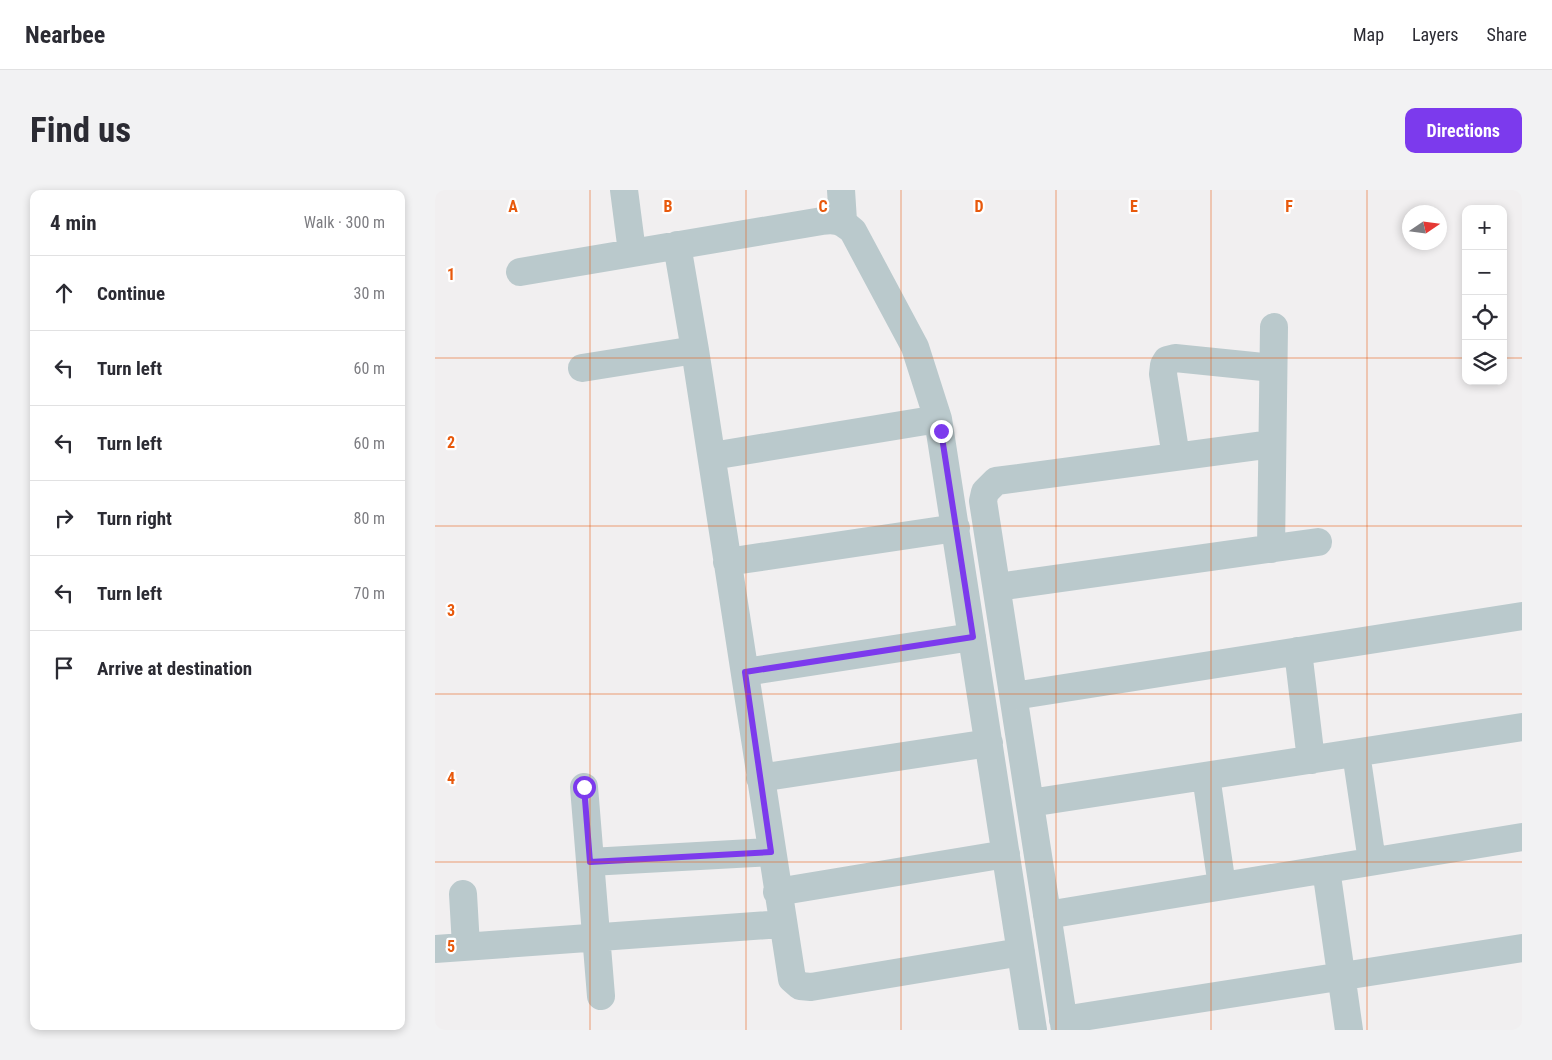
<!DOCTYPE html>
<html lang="en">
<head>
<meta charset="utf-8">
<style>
	body { margin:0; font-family:"Roboto Condensed",sans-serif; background:#f2f2f3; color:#2b2b33 }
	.controls { position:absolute; right:15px; top:15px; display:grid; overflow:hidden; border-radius:10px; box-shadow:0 2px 8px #0003 }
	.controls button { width:45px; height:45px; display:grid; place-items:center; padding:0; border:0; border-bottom:1px solid #e1e1e2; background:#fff; color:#2b2b33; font:25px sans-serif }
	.compass { position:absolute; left:967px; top:15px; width:45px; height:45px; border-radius:50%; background:#fff; box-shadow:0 2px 8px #0003; rotate:77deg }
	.stop { position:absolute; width:15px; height:15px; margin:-11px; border:4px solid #7c3aed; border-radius:50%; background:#fff }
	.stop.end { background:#7c3aed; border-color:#fff; box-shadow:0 1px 5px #0008 }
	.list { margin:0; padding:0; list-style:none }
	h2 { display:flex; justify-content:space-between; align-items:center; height:65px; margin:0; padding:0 20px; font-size:21px }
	h2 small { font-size:16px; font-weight:400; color:#7c7c81 }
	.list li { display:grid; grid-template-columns:32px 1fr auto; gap:15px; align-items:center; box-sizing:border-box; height:75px; padding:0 20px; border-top:1px solid #e1e1e2 }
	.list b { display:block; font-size:19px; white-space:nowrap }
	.list em { font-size:16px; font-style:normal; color:#7c7c81 }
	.icon { flex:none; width:28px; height:28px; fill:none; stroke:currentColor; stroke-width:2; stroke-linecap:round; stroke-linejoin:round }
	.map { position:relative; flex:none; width:1087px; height:840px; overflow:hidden; border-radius:10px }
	header { display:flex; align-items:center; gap:30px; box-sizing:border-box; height:70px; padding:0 25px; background:#fff; border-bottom:1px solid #e1e1e2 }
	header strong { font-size:24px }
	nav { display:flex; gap:28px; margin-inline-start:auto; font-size:18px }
	.intro { display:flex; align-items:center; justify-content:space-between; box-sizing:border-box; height:120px; padding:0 30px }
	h1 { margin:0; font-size:35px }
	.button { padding:12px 22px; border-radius:10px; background:#7c3aed; color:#fff; font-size:18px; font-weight:700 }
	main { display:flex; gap:30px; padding:0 30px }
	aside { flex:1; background:#fff; border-radius:10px; box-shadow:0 2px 8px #0003 }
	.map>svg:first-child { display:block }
</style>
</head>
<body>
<header>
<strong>Nearbee</strong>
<nav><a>Map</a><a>Layers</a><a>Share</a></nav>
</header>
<div class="intro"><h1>Find us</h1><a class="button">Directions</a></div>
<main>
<aside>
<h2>4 min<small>Walk · 300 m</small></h2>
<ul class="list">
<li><svg class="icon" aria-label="ahead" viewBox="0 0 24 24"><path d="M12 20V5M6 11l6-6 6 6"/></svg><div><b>Continue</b></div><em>30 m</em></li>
<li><svg class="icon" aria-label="left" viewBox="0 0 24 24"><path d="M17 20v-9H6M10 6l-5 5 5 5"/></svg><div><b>Turn left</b></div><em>60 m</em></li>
<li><svg class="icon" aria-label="left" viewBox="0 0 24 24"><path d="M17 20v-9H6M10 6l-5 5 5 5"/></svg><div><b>Turn left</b></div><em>60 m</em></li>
<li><svg class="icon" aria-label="right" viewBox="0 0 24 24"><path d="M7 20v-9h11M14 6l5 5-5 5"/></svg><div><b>Turn right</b></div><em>80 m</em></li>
<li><svg class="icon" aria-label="left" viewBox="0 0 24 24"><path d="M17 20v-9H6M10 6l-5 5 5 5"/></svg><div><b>Turn left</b></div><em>70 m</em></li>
<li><svg class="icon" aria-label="arrive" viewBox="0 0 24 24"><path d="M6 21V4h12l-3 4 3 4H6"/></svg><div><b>Arrive at destination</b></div></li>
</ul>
</aside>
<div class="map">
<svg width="1087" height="840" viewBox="0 0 1087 840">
	<rect width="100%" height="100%" fill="#f1eff0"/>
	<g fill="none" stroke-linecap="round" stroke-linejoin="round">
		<path stroke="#bac9cc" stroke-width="28" d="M189 0 197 62
			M406 0 408 31
			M242 55 260 160 357 789 365 796 376 797 586 762
			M85 82 387 31C401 29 407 31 418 41L480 157 503 229
			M147 178 260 160
			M277 266 503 229 598 840
			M741 267 728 184 729 175 732 170 740 168 838 178
			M836 359 839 137
			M292 372 521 338
			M562 397 883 352
			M863 461 876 570
			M310 482 537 447
			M579 506 1087 426
			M921 563 937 671
			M771 586 787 696
			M325 588 554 553
			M149 597 166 806
			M595 613 1087 537
			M155 672 336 662
			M891 679 914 840
			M342 702 571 664
			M28 704 31 756
			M612 725 1087 647
			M0 759 347 734
			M628 830 1087 758
			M630 840 548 311 550 302 561 291 837 254"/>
	</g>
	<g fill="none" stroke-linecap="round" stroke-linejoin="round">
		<path stroke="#7c3aed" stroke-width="6" d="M149 597 155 672 336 662 310 482 538 447 506 241"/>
	</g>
	<path fill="none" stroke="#e8590c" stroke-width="1" stroke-opacity="0.55" d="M155 0V840M311 0V840M466 0V840M621 0V840M776 0V840M932 0V840M0 168H1031M1068 168H1087M0 336H1087M0 504H1087M0 672H1087"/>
	<g font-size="16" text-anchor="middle" font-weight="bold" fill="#e8590c" stroke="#fff" stroke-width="4.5" stroke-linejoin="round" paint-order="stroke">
		<text x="78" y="22">A</text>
		<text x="233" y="22">B</text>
		<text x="388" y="22">C</text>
		<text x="544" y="22">D</text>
		<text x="699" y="22">E</text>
		<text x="854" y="22">F</text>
		<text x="16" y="90">1</text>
		<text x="16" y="258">2</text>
		<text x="16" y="426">3</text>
		<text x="16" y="594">4</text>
		<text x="16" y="762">5</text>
	</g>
</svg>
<div class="controls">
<button>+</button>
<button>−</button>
<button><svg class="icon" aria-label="locate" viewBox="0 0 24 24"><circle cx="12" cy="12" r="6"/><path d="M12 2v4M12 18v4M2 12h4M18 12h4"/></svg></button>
<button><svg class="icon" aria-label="layers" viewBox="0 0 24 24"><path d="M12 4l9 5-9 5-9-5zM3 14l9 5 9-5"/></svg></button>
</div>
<svg class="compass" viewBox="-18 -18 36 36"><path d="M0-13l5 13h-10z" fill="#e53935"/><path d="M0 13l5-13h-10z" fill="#7c7c81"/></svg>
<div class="stop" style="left:149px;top:597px"></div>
<div class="stop end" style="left:506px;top:241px"></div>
</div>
</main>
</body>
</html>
